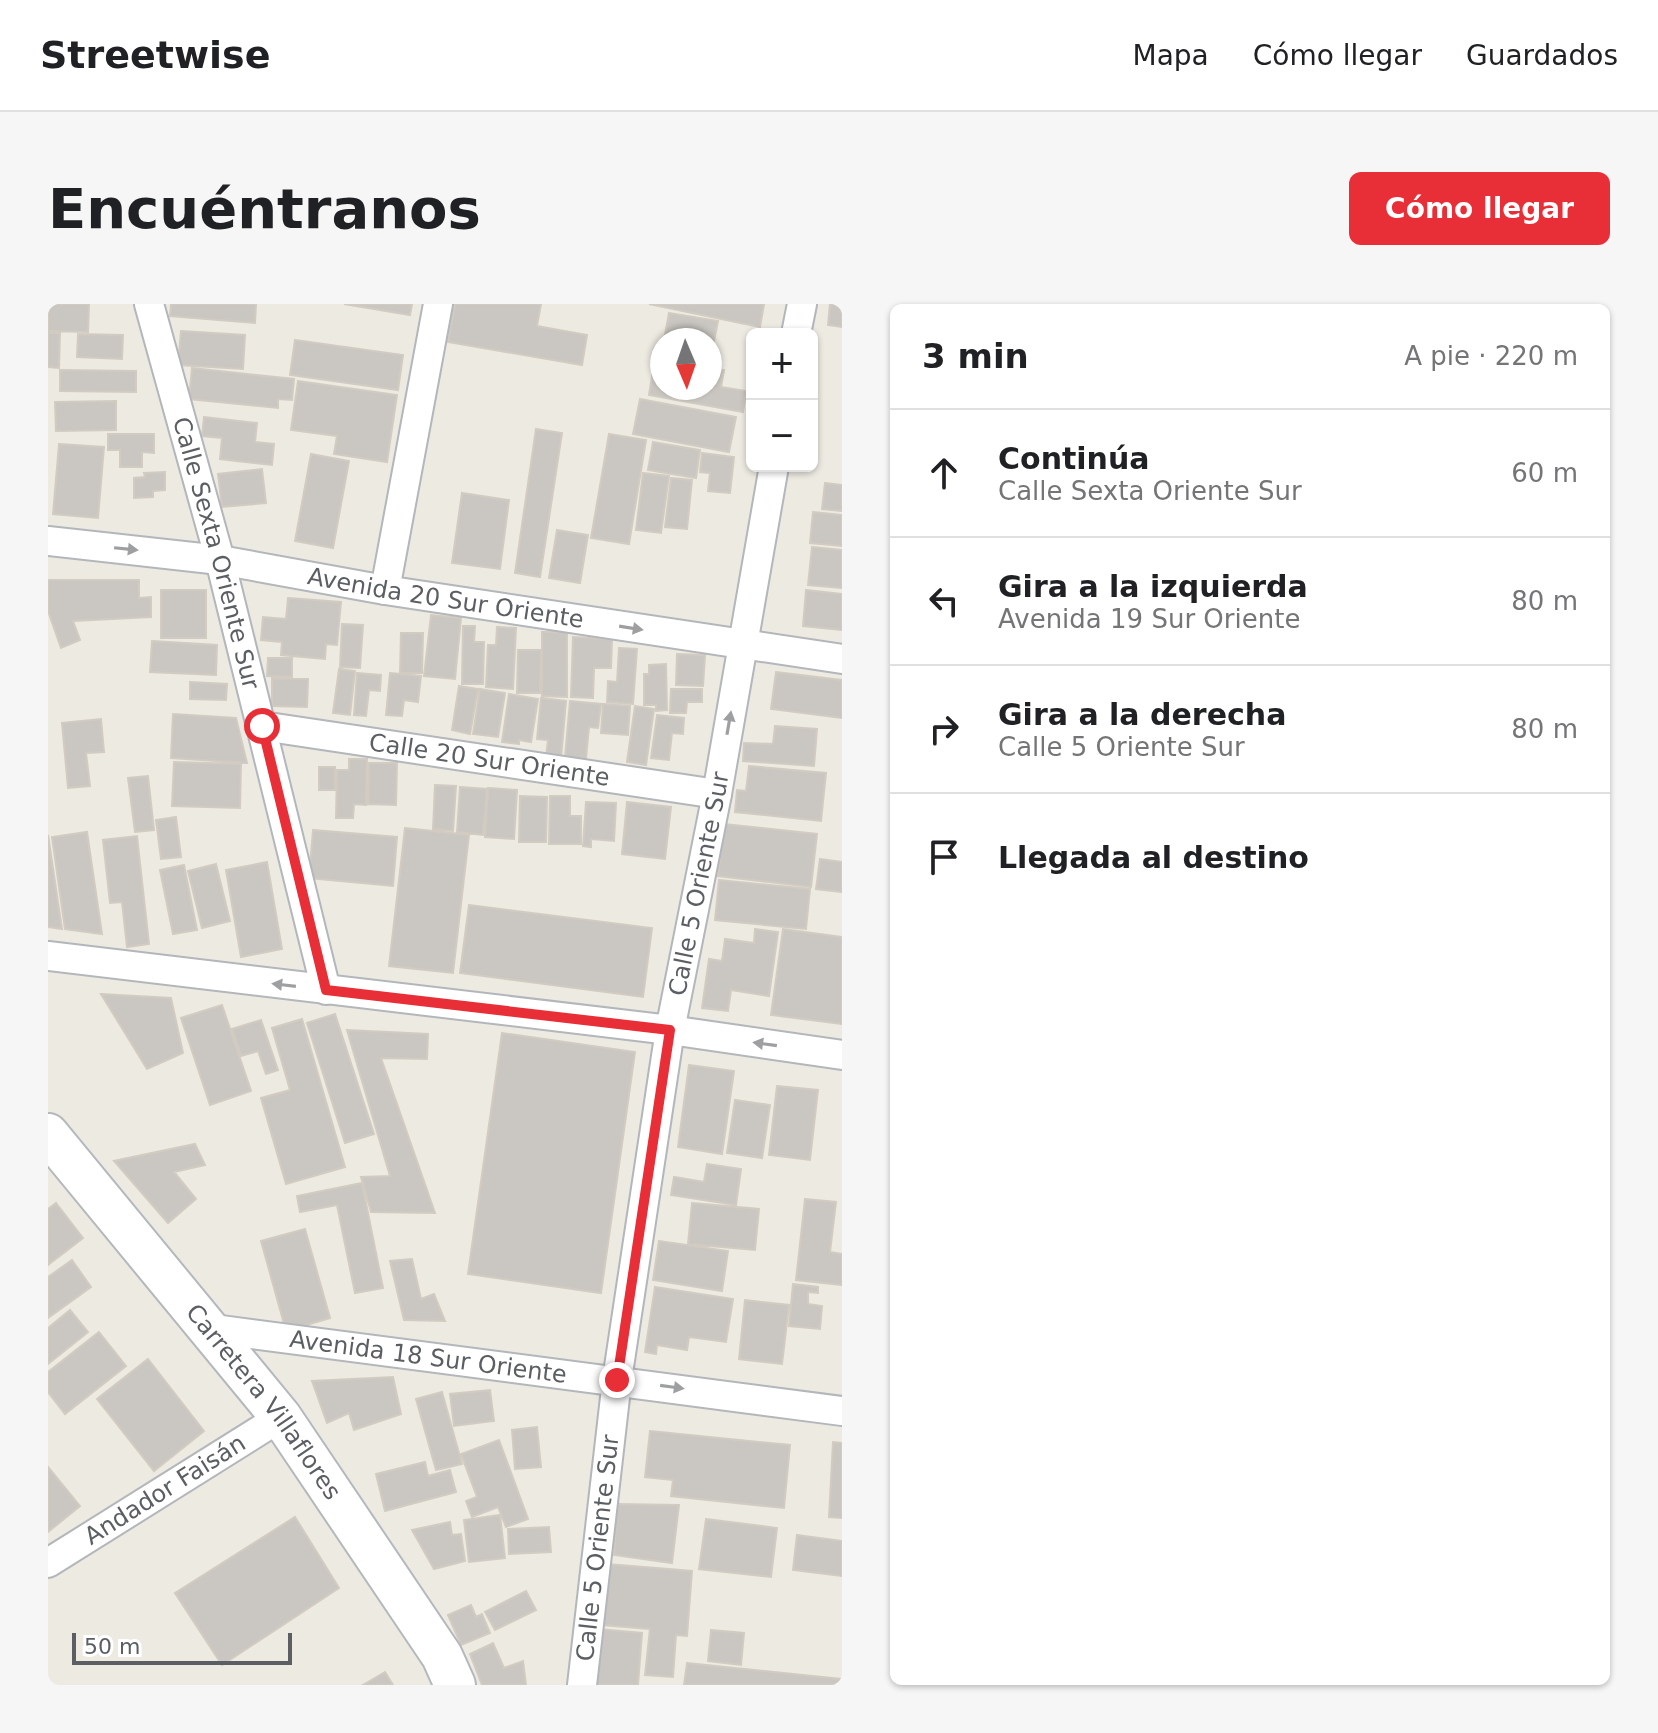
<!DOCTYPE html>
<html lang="es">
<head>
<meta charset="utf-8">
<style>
	body { margin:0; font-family:"DejaVu Sans",sans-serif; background:#f6f6f6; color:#202124 }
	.controls { position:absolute; right:24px; top:24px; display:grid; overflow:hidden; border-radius:12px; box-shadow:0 2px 6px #0004 }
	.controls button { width:72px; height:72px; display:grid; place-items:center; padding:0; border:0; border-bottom:2px solid #e0e0e0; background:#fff; color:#202124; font:40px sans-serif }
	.compass { position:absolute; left:602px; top:24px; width:72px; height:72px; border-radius:50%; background:#fff; box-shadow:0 2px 6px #0004; rotate:178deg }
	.scale { position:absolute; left:24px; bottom:20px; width:220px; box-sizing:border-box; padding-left:8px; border:4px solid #5b5f63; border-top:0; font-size:22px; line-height:28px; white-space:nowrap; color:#5b5f63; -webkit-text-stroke:6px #fff; paint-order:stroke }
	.stop { position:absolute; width:24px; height:24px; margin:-18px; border:6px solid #e82e36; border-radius:50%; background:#fff }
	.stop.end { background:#e82e36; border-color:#fff; box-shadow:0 2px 8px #0008 }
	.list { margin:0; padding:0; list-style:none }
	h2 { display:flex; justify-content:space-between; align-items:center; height:104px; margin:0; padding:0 32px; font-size:34px }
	h2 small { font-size:26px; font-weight:400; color:#757577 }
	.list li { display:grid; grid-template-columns:52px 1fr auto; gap:24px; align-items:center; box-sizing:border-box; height:128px; padding:0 32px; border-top:2px solid #e0e0e0 }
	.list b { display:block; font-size:30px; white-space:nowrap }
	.list p { margin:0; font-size:26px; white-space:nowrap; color:#757577 }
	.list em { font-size:26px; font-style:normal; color:#757577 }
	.icon { flex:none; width:44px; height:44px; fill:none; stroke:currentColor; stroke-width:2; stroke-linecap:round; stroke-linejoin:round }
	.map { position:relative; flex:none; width:794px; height:1381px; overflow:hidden; border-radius:12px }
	header { display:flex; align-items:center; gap:48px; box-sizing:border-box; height:112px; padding:0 40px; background:#fff; border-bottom:2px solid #e0e0e0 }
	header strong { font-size:38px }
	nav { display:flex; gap:44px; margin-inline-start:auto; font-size:28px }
	.intro { display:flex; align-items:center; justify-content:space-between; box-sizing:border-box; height:192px; padding:0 48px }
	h1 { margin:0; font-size:56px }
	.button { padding:20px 36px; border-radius:12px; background:#e82e36; color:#fff; font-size:28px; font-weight:700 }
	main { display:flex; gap:48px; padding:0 48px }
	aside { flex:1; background:#fff; border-radius:12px; box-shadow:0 2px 6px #0004 }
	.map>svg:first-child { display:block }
</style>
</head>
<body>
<header>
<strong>Streetwise</strong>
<nav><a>Mapa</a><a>Cómo llegar</a><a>Guardados</a></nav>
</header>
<div class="intro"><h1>Encuéntranos</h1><a class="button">Cómo llegar</a></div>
<main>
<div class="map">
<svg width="794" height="1381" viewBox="0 0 794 1381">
	<rect width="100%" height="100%" fill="#edeae2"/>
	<path fill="#cac7c2" stroke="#d2cbc1" stroke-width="2" d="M0 0H41L40 28 0 27Z
		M123 0H208L207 19 122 12Z
		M296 0H364L362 11Z
		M407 0H493L489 22 539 31 534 61 400 38Z
		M601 0H716L712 23Z
		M782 0H794V23L780 21Z
		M621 9 670 17 662 58V36H616Z
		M133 27 197 31 195 65 130 61Z
		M0 29H12L11 64 0 63Z
		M30 30 75 31 74 55 29 53Z
		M247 36 355 51 350 86 242 71Z
		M607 54 614 55V84H662V64L676 66 673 83 698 87 695 108 601 91Z
		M144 64 246 75 244 96 230 95V104L141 95Z
		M12 66 88 67V88L12 87Z
		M250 77 349 91 339 158 286 150 289 132 243 126Z
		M592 95 688 113 681 148 585 130Z
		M68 97V126L8 127 7 98Z
		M156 113 209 119 207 138 226 140 224 161 172 155 174 134 154 132Z
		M488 125 514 129 492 273 467 269Z
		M60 130H106V149L94 148V163H72V146H60Z
		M561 130 598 136 581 240 543 234Z
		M605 138 652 146 648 174 600 166Z
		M11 140 56 143 50 214 5 210Z
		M654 149 686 153 682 189 660 187 662 169 652 168Z
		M263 150 301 157 285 244 247 237Z
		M214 165 218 199 174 203 170 170Z
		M117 168V186L105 187V193L86 194V174L97 173 96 169Z
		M595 169 621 172 613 229 588 226Z
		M623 174 644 176 639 225 617 223Z
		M777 179 794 181V207L774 205Z
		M414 189 461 196 452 265 404 259Z
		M765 208 794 211V242L762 239Z
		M509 226 540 231 532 279 501 274Z
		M764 243 794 246V284L760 281Z
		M0 276H91V294L103 293V313L25 317 32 336 13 344 0 307Z
		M113 286H158V334H113Z
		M758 286 794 290V326L755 322Z
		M240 294 293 298 289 341 278 340 277 355 233 351 234 338 213 336 215 313 238 315Z
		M383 311 413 314 407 375 376 372Z
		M294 320 315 321 312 364 292 363Z
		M415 322H427L426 338H436L435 380H414Z
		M449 323 468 324 465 385 438 383 440 341H448Z
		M494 328H519V393L494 392Z
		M353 329H375L374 369H352Z
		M525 333 564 335 563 364H546L545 394 523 393Z
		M104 337 169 341 168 371 102 368Z
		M571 344 589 345 585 400 559 398 560 377 569 378Z
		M470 346H493L492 389H469Z
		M629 350 657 351 655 382 628 381Z
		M220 354H244V373L219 372Z
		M618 360 619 406 608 407V401H596V370H601V361Z
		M291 365 307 367 302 411 285 409Z
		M728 368 794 376V414L723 405Z
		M309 369 333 371 332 387 321 386 318 412 306 411Z
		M342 369 373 372 370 398 356 396 354 412 338 411Z
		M224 374 260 375 259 403 224 402Z
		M142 378 179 380 178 396 142 395Z
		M411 382 430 385 422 430 404 426Z
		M432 385 457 389 450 433 425 430Z
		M623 385H654V398H639L638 409H622Z
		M461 390 490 395 483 438 471 436V440L454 438Z
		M493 394 518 397 513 454 498 453 500 436 489 435Z
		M522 397 553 400 550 424 541 423 538 455 517 453Z
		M555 400 582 402 580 431 553 429Z
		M587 402 606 405 598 461 579 458Z
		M125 410 188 414 199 459 123 454Z
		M609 411 636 414 635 430 624 429 621 456 603 454Z
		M53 415 56 448 38 449 42 482 20 484 14 419Z
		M727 422 769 425 766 462 695 457 696 439 725 440Z
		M301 455H319L318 501 306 500 305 514H288L289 466H301Z
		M126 458 193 460 192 504 124 502Z
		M321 459H349L348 501 320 500Z
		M701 462 778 469 773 517 687 508 689 486 698 487Z
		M271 463H287V486H271Z
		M100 472 106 526 87 528 80 474Z
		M387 481 408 482 405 527 385 525Z
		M412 483 439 485 435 531 409 528Z
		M440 484 469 486 466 535 437 533Z
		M472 492 499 493 498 538H471Z
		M502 492H522V512H533V540H501Z
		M538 498 568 499 566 537 543 535V543L535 542Z
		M579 498 623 503 617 555 574 550Z
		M128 513 133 553 113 555 108 516Z
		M676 520 769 530 763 583 670 572Z
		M357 524 421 531 405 669 341 662Z
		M265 526 349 533 345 582 261 574Z
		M39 528 54 630 17 625 4 533Z
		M0 531 14 625 0 623Z
		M89 532 101 640 79 643 74 598 62 599 55 536Z
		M772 555 794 558V588L768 585Z
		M219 558 234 645 193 653 178 566Z
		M168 560 182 617 154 624 140 567Z
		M136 561 149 626 125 630 112 566Z
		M671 576 762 585 758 625 667 616Z
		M421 601 604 624 595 693 412 669Z
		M707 625 730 628 721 692 683 686 680 707 654 704 661 655 674 657 677 635 706 639Z
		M735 625 794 633V720L723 711Z
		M53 690 123 694 135 749 99 765Z
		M174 701 203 787 162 801 133 714Z
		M287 710 326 830 297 839 259 719Z
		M254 715 297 863 238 880 213 794 242 786 224 724Z
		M213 716 230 766 218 770 210 747 193 752 184 725Z
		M299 726 380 730 379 755 333 754 387 909 323 908 313 873 342 872Z
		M454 729 587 748 553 989 420 970Z
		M641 761 686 767 674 850 630 843Z
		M729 782 770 786 762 856 721 851Z
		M687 796 722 801 714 854 679 849Z
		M147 840 157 861 126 868 148 895 120 919 66 857Z
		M659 860 693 865 688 901 623 891 626 873 656 878Z
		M314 879 335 984 307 989 289 901 252 908 249 892Z
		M757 895 788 898 782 948 794 950V981L748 976Z
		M8 899 35 934 0 961V905Z
		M644 899 711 905 707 946 640 940Z
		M257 925 282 1014 238 1027 213 937Z
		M611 937 680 947 674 987 605 976Z
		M364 955 373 995 386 990 397 1017 356 1016 342 957Z
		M24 956 43 983 0 1014V973Z
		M745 980 770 983V989L760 988V1000L774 1002 772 1025 741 1022Z
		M607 983 685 995 678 1038 641 1033 639 1046 609 1041 608 1050 597 1048Z
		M697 996 741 1001 734 1060 691 1055Z
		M22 1006 40 1028 0 1060V1024Z
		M51 1028 78 1062 17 1110 0 1088V1068Z
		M100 1055 156 1127 106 1167 49 1095Z
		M345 1073 353 1110 306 1126 301 1109 279 1119 264 1077Z
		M442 1086 446 1117 406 1122 402 1090Z
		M394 1088 414 1160 388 1166 368 1095Z
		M489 1123 493 1163 467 1165 464 1126Z
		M602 1127 742 1141 736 1204 623 1192 625 1176 597 1173Z
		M451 1136 480 1215 458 1223 450 1203 424 1213 418 1197 429 1193 413 1150Z
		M785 1138 794 1139V1214L781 1213Z
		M377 1158 380 1172 402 1166 408 1188 337 1207 328 1170Z
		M0 1163 32 1202 0 1228Z
		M569 1200 631 1201 624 1259 566 1251Z
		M452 1211 457 1254 421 1258 416 1216Z
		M247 1213 291 1284 174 1361 127 1289Z
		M658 1215 729 1224 723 1273 651 1265Z
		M402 1218 404 1231 413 1230 417 1257 386 1265 364 1226Z
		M501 1223 503 1248 461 1250 460 1225Z
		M749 1231 794 1237V1272L745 1266Z
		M559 1260 644 1267 639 1332 628 1331 625 1373 597 1371 602 1325 554 1321Z
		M478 1287 488 1306 447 1326 437 1308Z
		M423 1301 428 1313 434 1310 442 1329 413 1341 400 1311Z
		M550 1325 594 1329 590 1381H546Z
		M663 1326 696 1329 693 1361 660 1357Z
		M445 1339 456 1364 475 1357 478 1381H434L422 1350Z
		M639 1359 794 1375V1381H636Z
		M337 1368 345 1381H315Z"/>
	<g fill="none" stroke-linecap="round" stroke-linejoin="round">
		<defs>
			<g id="minor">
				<path id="s1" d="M101 0 172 256 278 686"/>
				<path d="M748 30 754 0"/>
				<path id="s2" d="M0 237 172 256 337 286 794 355"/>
				<path d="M337 286 390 0"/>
				<path id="s3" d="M214 422 669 490"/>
				<path d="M0 652 622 726 794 751"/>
				<path id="s4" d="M158 1024 794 1107"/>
				<path id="s5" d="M0 1259 233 1113"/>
				<path id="s6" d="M534 1381 569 1076 622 726 669 490 726 162"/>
			</g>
			<g id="secondary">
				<path id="s7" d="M0 830 233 1113 394 1352 407 1381"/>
			</g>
		</defs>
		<use href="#minor" stroke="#b3b6ba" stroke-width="32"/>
		<use href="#secondary" stroke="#b4b8bd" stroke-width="44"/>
		<use href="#minor" stroke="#fff" stroke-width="28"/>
		<use href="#secondary" stroke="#fff" stroke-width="40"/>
	</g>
	<defs><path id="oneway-solid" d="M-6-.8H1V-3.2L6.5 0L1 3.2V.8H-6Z" transform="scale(2)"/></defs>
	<g fill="#9d9fa1">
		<use href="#oneway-solid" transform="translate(78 245) rotate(6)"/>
		<use href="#oneway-solid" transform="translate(583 324) rotate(9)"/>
		<use href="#oneway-solid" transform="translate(681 419) rotate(-80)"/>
		<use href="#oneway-solid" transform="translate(236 681) rotate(-173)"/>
		<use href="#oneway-solid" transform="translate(717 740) rotate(-172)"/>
		<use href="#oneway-solid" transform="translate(624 1083) rotate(8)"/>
	</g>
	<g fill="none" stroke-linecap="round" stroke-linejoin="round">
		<path stroke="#e82e36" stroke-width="10" d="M214 422 278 686 622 726 569 1076"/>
	</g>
	<g text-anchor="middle" stroke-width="8" stroke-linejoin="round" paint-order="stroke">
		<g font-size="24" fill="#5b5f63" stroke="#fff">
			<text dy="8" stroke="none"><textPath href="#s1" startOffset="258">Calle Sexta Oriente Sur</textPath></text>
			<text dy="8" stroke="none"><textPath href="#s2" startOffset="402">Avenida 20 Sur Oriente</textPath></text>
			<text dy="8" stroke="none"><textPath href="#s3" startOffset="230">Calle 20 Sur Oriente</textPath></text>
			<text dy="8" stroke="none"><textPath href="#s6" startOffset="810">Calle 5 Oriente Sur</textPath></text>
			<text dy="8" stroke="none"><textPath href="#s4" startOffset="224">Avenida 18 Sur Oriente</textPath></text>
			<text dy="8" stroke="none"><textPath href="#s7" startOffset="344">Carretera Villaflores</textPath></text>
			<text dy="8" stroke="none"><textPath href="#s5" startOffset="138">Andador Faisán</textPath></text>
			<text dy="8" stroke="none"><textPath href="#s6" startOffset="138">Calle 5 Oriente Sur</textPath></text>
		</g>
	</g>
</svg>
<div class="controls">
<button>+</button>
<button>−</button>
</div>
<svg class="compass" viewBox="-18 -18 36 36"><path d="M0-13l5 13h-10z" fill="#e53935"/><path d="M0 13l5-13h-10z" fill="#757577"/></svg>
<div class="scale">50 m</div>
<div class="stop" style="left:214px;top:422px"></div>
<div class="stop end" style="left:569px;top:1076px"></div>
</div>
<aside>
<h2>3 min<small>A pie · 220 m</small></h2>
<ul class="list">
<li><svg class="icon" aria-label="ahead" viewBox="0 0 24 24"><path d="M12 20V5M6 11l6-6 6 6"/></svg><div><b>Continúa</b><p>Calle Sexta Oriente Sur</p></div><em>60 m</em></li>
<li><svg class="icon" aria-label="left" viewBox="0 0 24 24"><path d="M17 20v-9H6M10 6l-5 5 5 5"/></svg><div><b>Gira a la izquierda</b><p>Avenida 19 Sur Oriente</p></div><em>80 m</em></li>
<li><svg class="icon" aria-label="right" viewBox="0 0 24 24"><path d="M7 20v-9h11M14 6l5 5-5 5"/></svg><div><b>Gira a la derecha</b><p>Calle 5 Oriente Sur</p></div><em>80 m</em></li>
<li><svg class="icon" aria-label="arrive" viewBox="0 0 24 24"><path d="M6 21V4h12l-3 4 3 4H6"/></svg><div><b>Llegada al destino</b></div></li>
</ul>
</aside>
</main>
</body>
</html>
